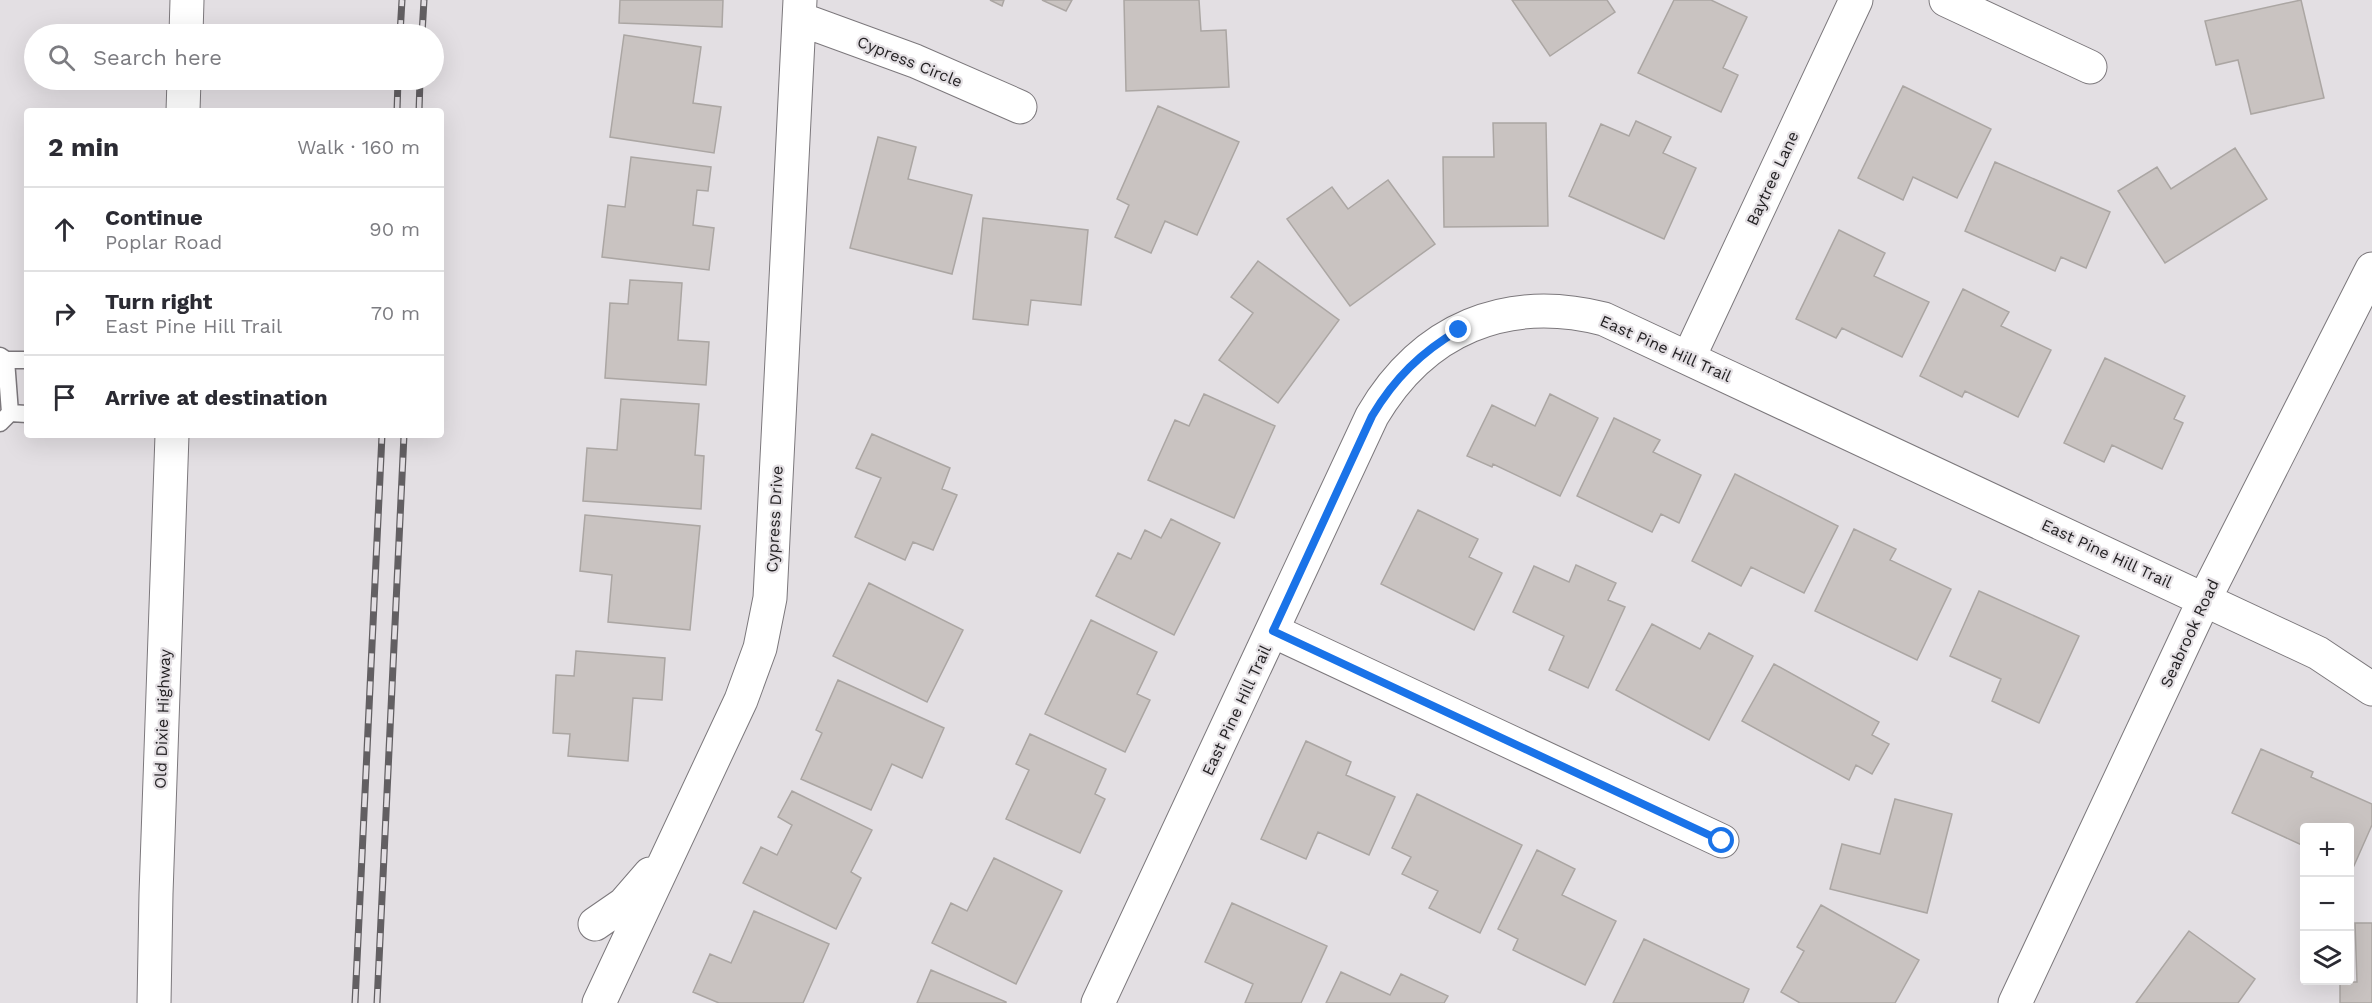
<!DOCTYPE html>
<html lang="en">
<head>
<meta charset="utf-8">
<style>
	body { margin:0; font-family:"Work Sans",sans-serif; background:#f7f7f7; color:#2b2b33 }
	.controls { position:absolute; right:18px; bottom:18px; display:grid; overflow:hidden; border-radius:6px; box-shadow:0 6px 24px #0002 }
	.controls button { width:54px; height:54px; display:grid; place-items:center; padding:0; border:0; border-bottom:2px solid #e1e1e2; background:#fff; color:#2b2b33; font:30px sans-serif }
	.stop { position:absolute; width:18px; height:18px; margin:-14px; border:4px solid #1a73e8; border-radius:50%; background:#fff }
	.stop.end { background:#1a73e8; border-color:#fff; box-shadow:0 2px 6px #0008 }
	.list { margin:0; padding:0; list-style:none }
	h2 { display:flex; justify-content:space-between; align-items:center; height:78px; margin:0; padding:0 24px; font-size:26px }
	h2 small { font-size:20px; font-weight:400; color:#7c7c81 }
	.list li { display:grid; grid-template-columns:39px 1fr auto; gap:18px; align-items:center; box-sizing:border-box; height:84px; padding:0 24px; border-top:2px solid #e1e1e2 }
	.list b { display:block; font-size:22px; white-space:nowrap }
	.list p { margin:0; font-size:20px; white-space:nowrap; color:#7c7c81 }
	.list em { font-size:20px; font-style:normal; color:#7c7c81 }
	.icon { flex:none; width:33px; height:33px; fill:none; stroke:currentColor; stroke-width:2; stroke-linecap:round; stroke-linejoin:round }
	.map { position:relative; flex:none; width:2372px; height:1003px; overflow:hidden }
	.search { position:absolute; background:#fff; box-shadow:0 6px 24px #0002; left:24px; top:24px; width:420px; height:66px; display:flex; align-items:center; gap:15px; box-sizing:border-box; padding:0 21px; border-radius:33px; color:#7c7c81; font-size:22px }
	.panel { position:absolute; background:#fff; box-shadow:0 6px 24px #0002; left:24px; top:108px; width:420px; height:330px; border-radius:6px }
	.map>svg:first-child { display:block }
</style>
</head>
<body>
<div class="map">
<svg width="2372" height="1003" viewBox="0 0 2372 1003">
	<rect width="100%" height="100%" fill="#e3dfe3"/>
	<path fill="#c9c3c1" stroke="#aba6a3" stroke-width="1.5" d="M620 0H723L722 27 619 23Z
		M990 0H1004L1002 6Z
		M1042 0H1072L1066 11Z
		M1124 0H1199L1201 31 1226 30 1229 87 1126 91Z
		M1512 0H1607L1615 12 1550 56Z
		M1674 0H1711L1747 17 1723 68 1738 75 1721 112 1638 73Z
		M2301 0 2324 98 2251 114 2238 60 2216 65 2205 21Z
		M624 35 701 47 693 103 721 107 714 153 610 137Z
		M1903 86 1991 129 1957 198 1913 177 1903 200 1858 178Z
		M1158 106 1239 142 1197 235 1165 221 1151 253 1115 237 1129 205 1117 199Z
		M1636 121 1671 137 1663 153 1696 168 1664 239 1569 196 1601 124 1629 136Z
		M1493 123H1546L1548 226 1444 227 1443 157H1494Z
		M878 137 916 147 908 179 972 195 952 274 850 248Z
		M2235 148 2267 199 2165 263 2118 191 2157 167 2171 189Z
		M631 157 711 167 708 191 697 190 693 225 714 228 709 270 602 257 608 205 625 207Z
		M1995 162 2110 212 2086 268 2061 257 2055 271 1965 231Z
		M1388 180 1435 244 1350 306 1287 219 1332 187 1348 209Z
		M983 218 1088 230 1081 305 1031 300 1028 325 973 319Z
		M1839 230 1885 253 1874 276 1929 302 1902 357 1842 328 1836 338 1796 319Z
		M1258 261 1339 320 1278 403 1219 360 1253 313 1231 297Z
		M630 280 682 283 678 340 709 342 706 385 605 378 610 303 628 304Z
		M1963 289 2009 312 2001 326 2051 350 2018 417 1965 391 1962 397 1920 376Z
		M2105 358 2185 396 2174 419 2183 423 2162 469 2112 445 2104 462 2064 443Z
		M1204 394 1275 426 1234 518 1148 480 1175 420 1189 426Z
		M1550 394 1598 418 1560 496 1493 464 1492 467 1467 456 1492 405 1535 426Z
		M621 399 699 404 695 455 704 456 701 509 583 501 587 448 617 450Z
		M1614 418 1660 440 1653 452 1701 475 1679 523 1661 514 1652 532 1577 496Z
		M872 434 950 468 942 489 957 495 933 550 913 542 905 560 855 537 881 478 856 468Z
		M1735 474 1838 526 1804 593 1751 567 1741 586 1692 561Z
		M1418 510 1478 539 1469 557 1502 573 1474 630 1381 584Z
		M585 515 700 526 690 630 608 622 612 575 580 571Z
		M1171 519 1220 543 1174 635 1096 596 1118 553 1131 559 1145 530 1161 538Z
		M1854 529 1896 549 1890 560 1951 589 1917 660 1815 611Z
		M1576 565 1616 583 1608 600 1625 607 1588 688 1549 670 1564 636 1513 612 1534 566 1569 582Z
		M869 583 963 630 927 702 833 656Z
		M1979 591 2079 636 2039 723 1992 701 2001 679 1950 656Z
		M1091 620 1157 652 1137 694 1150 700 1125 752 1045 714Z
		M1652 624 1700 649 1709 633 1753 656 1709 740 1616 690Z
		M576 651 665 658 662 700 633 698 628 761 568 756 570 734 553 733 556 675 574 676Z
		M1774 664 1879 722 1872 735 1889 744 1872 774 1856 765 1849 780 1742 721Z
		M838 680 944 728 922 778 892 764 871 810 801 779 822 733 816 730Z
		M1030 734 1106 769 1095 794 1105 799 1080 853 1006 819 1029 770 1016 764Z
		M1306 741 1351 762 1346 775 1395 797 1369 855 1318 832 1306 859 1261 839Z
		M2261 749 2313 772 2311 777 2372 804V825L2353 868 2350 866V828H2304V846L2232 813Z
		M792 791 872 830 851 872 861 878 836 929 743 883 761 847 777 855 792 825 778 817Z
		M1417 794 1522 845 1480 933 1429 908 1438 891 1402 874 1411 857 1392 848Z
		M1895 799 1952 814 1927 913 1830 889 1842 844 1880 854Z
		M1537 850 1575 869 1562 895 1616 921 1585 985 1513 950 1518 939 1498 929Z
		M994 858 1062 891 1016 984 932 943 951 903 967 911Z
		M1232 903 1327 946 1301 1003H1245L1253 984 1205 962Z
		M1821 905 1919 960 1895 1003H1800L1781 992 1804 951 1797 947Z
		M754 911 829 944 803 1003H719L693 992 710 954 731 963Z
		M2355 923H2372V1003H2340V982H2357Z
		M2189 931 2255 979 2238 1003H2136Z
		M1644 939 1749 989 1743 1003H1613Z
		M931 970 1006 1002V1003H917Z
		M1341 972 1390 995 1401 974 1448 996 1444 1003H1326Z"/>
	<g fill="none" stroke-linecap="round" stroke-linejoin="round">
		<defs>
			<path id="service" d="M0 356 6 360H27
				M6 360 10 413
				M0 423 10 413 27 414"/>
			<path id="minor" d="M1946 0 2090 67
				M800 19 915 61 1020 107
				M1689 357 1856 0
				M1273 631 1722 841
				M595 924 624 904 650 874
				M599 1003 741 700 760 648 770 598 800 0
				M1098 1003 1372 416C1423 329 1506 294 1604 319L2318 653 2372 689
				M2015 1003 2205 598 2372 269"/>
			<path id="tertiary" d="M186 34 187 0
				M183 111 184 80
				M154 1003 156 894 172 435"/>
		</defs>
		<use href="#service" stroke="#7c787c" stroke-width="19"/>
		<use href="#minor" stroke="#7c787c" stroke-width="35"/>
		<use href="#tertiary" stroke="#7c787c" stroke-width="35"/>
		<use href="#service" stroke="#fff" stroke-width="16"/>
		<use href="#minor" stroke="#fff" stroke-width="33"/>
		<use href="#tertiary" stroke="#fff" stroke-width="33"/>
		<defs>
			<path id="rail" d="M400 34 402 0
				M422 34 424 0
				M397 111 398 80
				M419 111 420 80
				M355 1003 382 435
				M377 1003 404 435"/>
		</defs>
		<use href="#rail" stroke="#625f62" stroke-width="7"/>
		<use href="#rail" stroke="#e3dfe3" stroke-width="4.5" stroke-dasharray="14" stroke-linecap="butt"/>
	</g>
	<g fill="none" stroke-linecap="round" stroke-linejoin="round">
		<path stroke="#1a73e8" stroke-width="8" d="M1459 330C1421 352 1394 379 1372 416L1273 631 1722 841"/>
	</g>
	<g text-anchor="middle" stroke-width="4.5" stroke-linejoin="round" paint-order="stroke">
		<g font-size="16" fill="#242224" stroke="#e3dfe3">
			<text transform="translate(910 61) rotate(22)" y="6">Cypress Circle</text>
			<text transform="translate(1772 178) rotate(-65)" y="6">Baytree Lane</text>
			<text transform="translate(1666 348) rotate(24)" y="6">East Pine Hill Trail</text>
			<text transform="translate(774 519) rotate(-87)" y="6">Cypress Drive</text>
			<text transform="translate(2107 553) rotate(25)" y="6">East Pine Hill Trail</text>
			<text transform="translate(2189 633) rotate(-65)" y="6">Seabrook Road</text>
			<text transform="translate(1236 710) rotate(-65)" y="6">East Pine Hill Trail</text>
			<text transform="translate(162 719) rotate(-88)" y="6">Old Dixie Highway</text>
		</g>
	</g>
</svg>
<div class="controls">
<button>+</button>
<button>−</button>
<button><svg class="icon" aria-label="layers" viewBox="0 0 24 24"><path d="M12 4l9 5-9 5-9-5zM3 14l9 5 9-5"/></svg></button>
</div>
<div class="stop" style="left:1722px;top:841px"></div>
<div class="stop end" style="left:1459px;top:330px"></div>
<div class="search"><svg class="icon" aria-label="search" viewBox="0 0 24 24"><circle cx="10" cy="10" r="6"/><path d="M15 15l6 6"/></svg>Search here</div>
<section class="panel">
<h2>2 min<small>Walk · 160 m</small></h2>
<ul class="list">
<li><svg class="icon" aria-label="ahead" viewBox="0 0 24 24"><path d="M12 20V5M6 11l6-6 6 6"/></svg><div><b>Continue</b><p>Poplar Road</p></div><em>90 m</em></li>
<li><svg class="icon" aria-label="right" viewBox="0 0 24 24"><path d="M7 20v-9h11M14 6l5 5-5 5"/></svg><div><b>Turn right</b><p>East Pine Hill Trail</p></div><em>70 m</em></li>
<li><svg class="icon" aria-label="arrive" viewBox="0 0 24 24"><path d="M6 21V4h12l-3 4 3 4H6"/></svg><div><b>Arrive at destination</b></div></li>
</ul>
</section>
</div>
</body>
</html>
